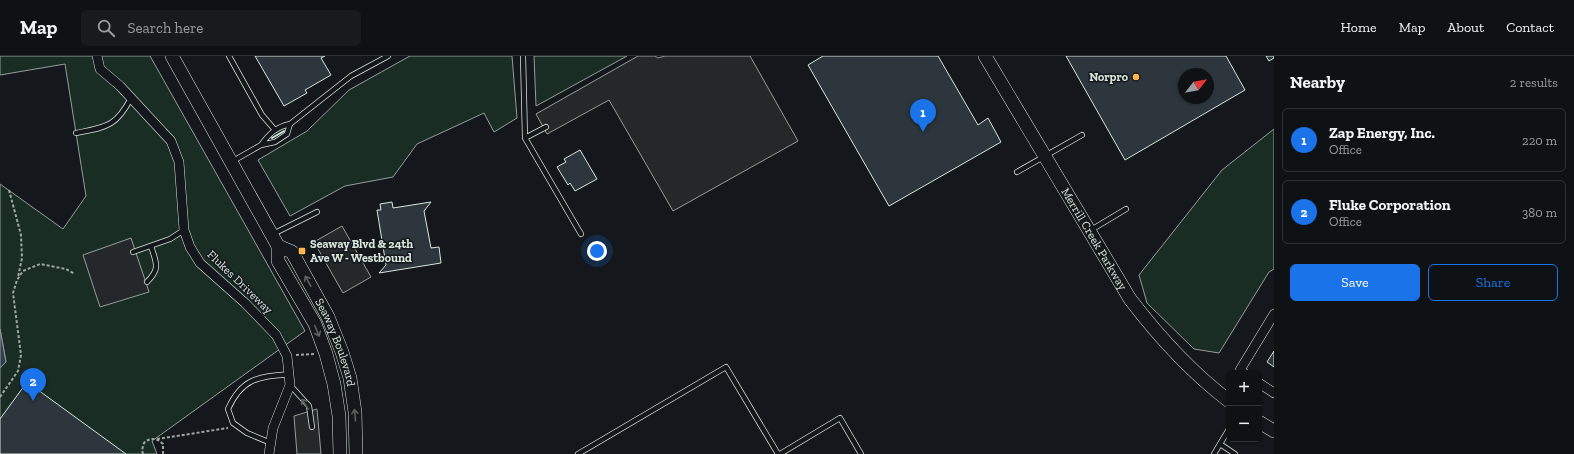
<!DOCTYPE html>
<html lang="en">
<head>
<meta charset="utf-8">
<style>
	body { margin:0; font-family:"Zilla Slab",serif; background:#181b1e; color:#f1f3f6 }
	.controls { position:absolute; right:12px; bottom:12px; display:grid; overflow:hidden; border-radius:6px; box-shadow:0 1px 3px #0004 }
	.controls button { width:36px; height:36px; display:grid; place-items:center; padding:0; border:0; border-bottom:1px solid #2f3234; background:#0f1215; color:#f1f3f6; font:20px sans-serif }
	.compass { position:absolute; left:1178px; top:12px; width:36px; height:36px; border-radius:50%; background:#0f1215; box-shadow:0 1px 3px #0004; rotate:59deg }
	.you { position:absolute; left:597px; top:195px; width:14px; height:14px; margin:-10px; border:3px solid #fff; border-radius:50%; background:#1a73e8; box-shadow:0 0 0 6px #1a73e833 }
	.badge { display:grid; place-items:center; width:26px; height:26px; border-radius:50%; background:#1a73e8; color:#fff; font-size:13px; font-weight:700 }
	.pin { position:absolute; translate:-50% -33px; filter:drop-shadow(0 1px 2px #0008) }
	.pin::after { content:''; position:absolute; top:21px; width:14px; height:12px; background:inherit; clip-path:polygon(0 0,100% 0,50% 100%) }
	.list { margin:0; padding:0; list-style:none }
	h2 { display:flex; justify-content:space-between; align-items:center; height:52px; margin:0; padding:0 16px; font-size:17px }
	h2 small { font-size:13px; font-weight:400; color:#9b9ea0 }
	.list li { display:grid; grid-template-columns:26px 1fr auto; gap:12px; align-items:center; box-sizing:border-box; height:64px; margin:0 8px 8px; padding:0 8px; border:1px solid #2f3234; border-radius:6px }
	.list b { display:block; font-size:15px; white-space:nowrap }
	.list p { margin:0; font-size:13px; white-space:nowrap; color:#9b9ea0 }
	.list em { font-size:13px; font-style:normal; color:#9b9ea0 }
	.actions { display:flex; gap:8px; padding:12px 16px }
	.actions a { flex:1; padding:9px 0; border:1px solid #1a73e8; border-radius:6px; text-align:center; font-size:14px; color:#1a73e8 }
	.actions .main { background:#1a73e8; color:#fff }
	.icon { flex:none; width:22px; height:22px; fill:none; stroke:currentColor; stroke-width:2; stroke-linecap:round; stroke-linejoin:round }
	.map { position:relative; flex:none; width:1274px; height:398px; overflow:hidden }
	header { display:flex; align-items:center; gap:24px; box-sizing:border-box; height:56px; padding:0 20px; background:#0f1215; border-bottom:1px solid #2f3234 }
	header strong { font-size:19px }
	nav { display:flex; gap:22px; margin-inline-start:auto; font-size:14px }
	.search { width:280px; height:36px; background:#181b1e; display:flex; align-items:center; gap:10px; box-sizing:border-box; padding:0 14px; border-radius:6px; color:#9b9ea0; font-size:15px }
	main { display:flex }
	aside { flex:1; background:#0f1215 }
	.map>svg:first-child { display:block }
</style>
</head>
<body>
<header>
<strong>Map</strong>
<div class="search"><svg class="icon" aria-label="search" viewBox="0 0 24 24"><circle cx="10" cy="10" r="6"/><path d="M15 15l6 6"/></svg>Search here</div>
<nav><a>Home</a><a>Map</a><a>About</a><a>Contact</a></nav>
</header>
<main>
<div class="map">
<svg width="1274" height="398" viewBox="0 0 1274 398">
	<rect width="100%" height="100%" fill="#14181c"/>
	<path fill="#1a2d24" stroke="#939e99" d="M0 0H150L305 275 152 385 157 398H0V312L6 306 0 273V128L63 173 86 140 65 8 0 19Z
		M410 0H512L517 62 494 76 484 57 417 88 393 121 345 130 290 160 258 104 307 75 349 34Z
		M534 0H627L536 50Z
		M1274 73V213L1269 216 1219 297 1194 293 1147 247 1139 219 1222 114Z"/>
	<path fill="#24282b" stroke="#939e99" d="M638 0H655L658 2 665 0H750L798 85 673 155 609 44 547 78 536 58Z
		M342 170 371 221 343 237 314 186Z
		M131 182 149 236 100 251 83 199Z
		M317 353 321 398H297L294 360Z"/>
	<path fill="#2f3f4d" stroke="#939e99" d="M0 273 6 306 0 312Z"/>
	<path fill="#2c363c" stroke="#d8e6dc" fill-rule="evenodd" d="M255 0H325L321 2 331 19 305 34 307 37 284 50Z
		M823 0H938L978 69 988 62 1001 86 889 150 808 9Z
		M1066 0H1226L1245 34 1125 104ZM1184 18H1208V42H1184Z
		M1266 0H1274V2L1269 5Z
		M580 94 597 123 575 135 570 127 568 129 557 111 566 106 564 103Z
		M392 146 393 152 431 146 424 155 431 192 439 191 441 207 379 217 386 209 377 154H381L380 148Z
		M1274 295V311L1267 306Z
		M27 326 126 398H0V363Z"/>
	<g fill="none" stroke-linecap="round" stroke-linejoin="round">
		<defs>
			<path id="lane" d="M229 0 262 59 275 74
				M523 0 525 82 581 178
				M290 68 351 20 388 0
				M290 68 287 78 275 86 261 89C269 78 276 71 290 68Z
				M76 77C106 71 116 71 131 42
				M525 82 546 71
				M233 105 261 89
				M1017 116 1082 79
				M1091 174 1126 153
				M273 178 317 156
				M133 196 170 183 184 174
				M147 226C161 212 156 207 151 190
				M290 329 309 350 312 371
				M271 387 247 377 233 367 228 353C242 322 258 321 289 318
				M1220 388 1235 398
				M578 398 726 311 778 398
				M780 398 840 362 861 398
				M1214 398 1229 373"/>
			<path id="street" d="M97 0 100 13 120 30 171 85 179 106 184 174 190 191 200 207 245 247 276 279 287 300 290 329 273 372 269 398
				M1244 317 1240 314 1274 258
				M1259 327 1274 337"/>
			<g id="secondary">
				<path d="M172 0 278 190V205L315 268 326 298 334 328 339 360 340 398"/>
				<path id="s1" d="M985 0 1130 243C1159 281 1191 316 1229 345"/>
				<path id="s2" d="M278 190 292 196 328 261 342 296 350 322 355 356 356 398"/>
				<path d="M1259 366 1274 375"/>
			</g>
		</defs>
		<use href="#lane" stroke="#d8e6dc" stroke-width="6"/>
		<use href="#street" stroke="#d8e6dc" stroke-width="10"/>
		<use href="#secondary" stroke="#d8e6dc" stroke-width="14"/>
		<path stroke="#9da8a2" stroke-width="2" stroke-dasharray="3 2" stroke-linecap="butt" d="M9 134 21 179 22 202 18 221
			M296 299 315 298
			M0 341 18 315 21 299 13 237 17 224 23 215 40 208 66 213 75 218
			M157 383 228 372
			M143 398 142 394 144 387C150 381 157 382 163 388V398"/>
		<use href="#lane" stroke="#14181c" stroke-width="4.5"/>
		<use href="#street" stroke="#14181c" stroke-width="9"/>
		<use href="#secondary" stroke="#14181c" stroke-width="13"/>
		<path stroke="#d8e6dc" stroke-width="2" d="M272 82 284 75"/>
	</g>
	<defs><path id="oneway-shaft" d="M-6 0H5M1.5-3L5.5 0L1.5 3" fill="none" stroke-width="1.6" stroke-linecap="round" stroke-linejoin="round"/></defs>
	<g stroke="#59605f">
		<use href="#oneway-shaft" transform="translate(308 225) rotate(-119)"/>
		<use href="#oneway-shaft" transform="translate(317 275) rotate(68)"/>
		<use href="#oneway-shaft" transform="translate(305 348) rotate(-124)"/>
		<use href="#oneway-shaft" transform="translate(355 359) rotate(-95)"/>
	</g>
	<g fill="#ffb74d" stroke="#14181c" stroke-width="1.5">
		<circle cx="1136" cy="21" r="4"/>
		<rect x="298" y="191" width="8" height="8" rx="2"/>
	</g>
	<g text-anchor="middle" stroke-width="3" stroke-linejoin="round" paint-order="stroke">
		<g font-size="12" font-weight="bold" fill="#d8e6dc" stroke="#14181c" text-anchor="end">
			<text x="1128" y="25">Norpro</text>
			<text x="310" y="192" text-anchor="start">Seaway Blvd &amp; 24th<tspan x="310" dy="14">Ave W - Westbound</tspan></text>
		</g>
		<g font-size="12" fill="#d8e6dc" stroke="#14181c">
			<text dy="4" stroke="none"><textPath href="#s1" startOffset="213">Merrill Creek Parkway</textPath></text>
			<text transform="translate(240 226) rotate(44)" y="4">Flukes Driveway</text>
			<text dy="4" stroke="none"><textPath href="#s2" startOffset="116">Seaway Boulevard</textPath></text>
		</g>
	</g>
</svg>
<div class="controls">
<button>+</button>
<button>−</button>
</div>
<svg class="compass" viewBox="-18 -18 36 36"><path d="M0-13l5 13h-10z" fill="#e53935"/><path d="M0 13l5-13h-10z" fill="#9b9ea0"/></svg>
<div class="you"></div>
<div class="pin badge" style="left:923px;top:76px">1</div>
<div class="pin badge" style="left:33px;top:345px">2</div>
</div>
<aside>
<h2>Nearby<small>2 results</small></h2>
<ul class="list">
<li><span class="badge">1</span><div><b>Zap Energy, Inc.</b><p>Office</p></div><em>220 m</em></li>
<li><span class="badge">2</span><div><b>Fluke Corporation</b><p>Office</p></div><em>380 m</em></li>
</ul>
<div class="actions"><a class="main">Save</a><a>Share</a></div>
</aside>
</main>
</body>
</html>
